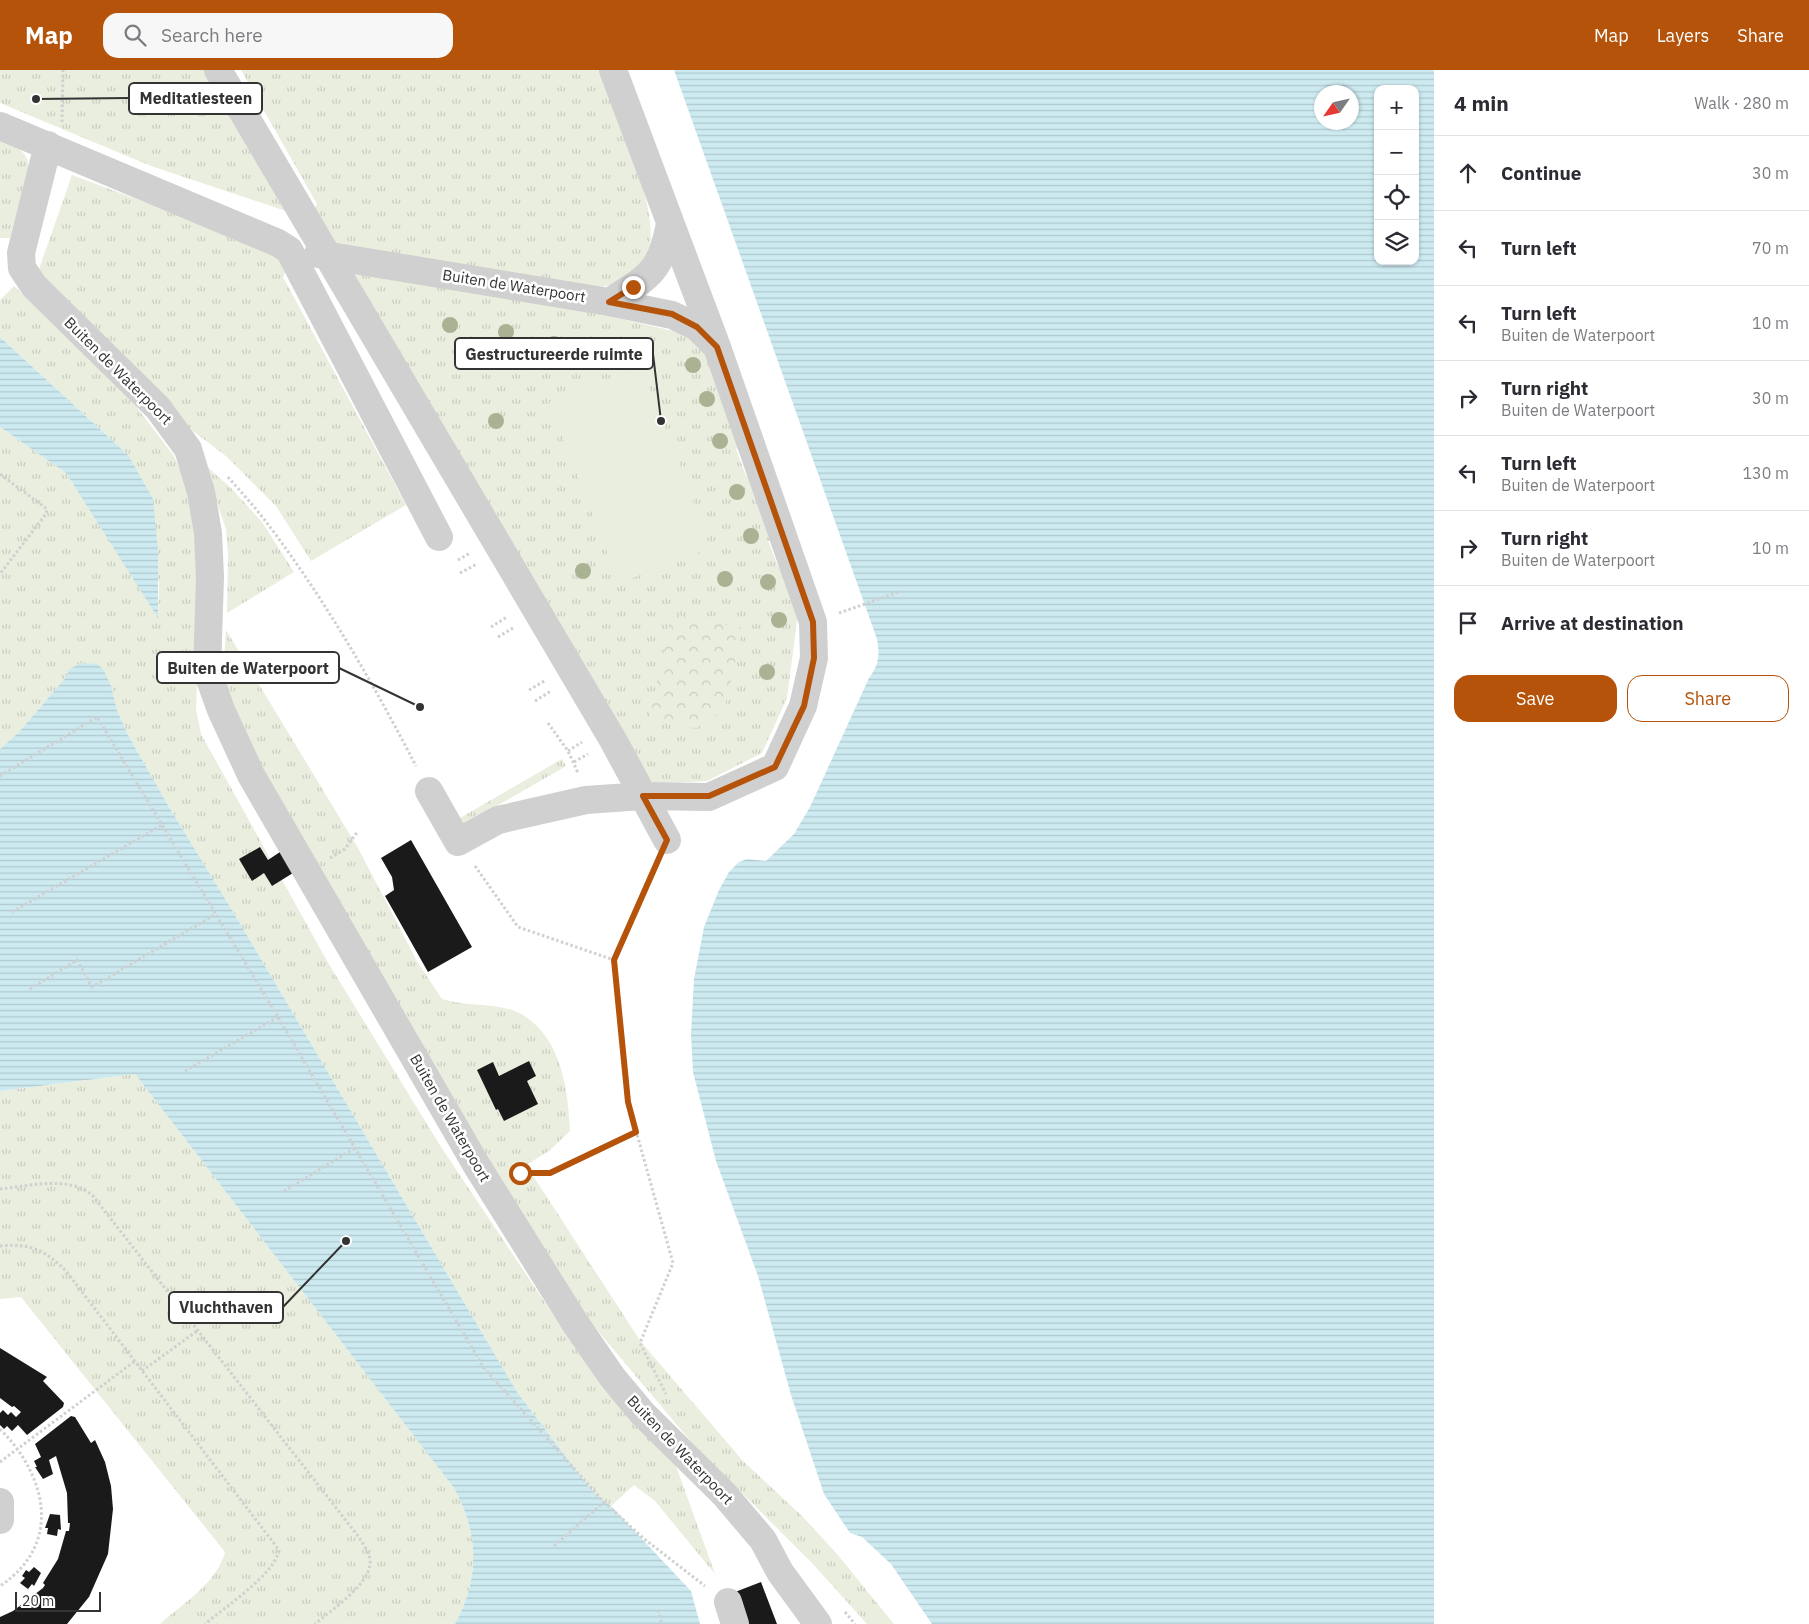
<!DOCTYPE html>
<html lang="en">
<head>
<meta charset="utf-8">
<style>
	body { margin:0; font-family:"IBM Plex Sans",sans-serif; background:#f7f7f7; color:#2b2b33 }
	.controls { position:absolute; right:15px; top:15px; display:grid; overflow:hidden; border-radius:10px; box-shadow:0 1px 4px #0004 }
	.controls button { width:45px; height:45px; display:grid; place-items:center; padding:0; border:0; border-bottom:1px solid #e1e1e2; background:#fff; color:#2b2b33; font:25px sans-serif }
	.compass { position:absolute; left:1314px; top:15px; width:45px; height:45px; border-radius:50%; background:#fff; box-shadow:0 1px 4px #0004; rotate:236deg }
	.scale { position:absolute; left:15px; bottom:12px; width:86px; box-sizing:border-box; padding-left:5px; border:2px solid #333; border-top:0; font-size:14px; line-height:18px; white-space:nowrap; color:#333; -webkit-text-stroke:4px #fff; paint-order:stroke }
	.stop { position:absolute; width:15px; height:15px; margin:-11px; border:4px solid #b45309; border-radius:50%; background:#fff }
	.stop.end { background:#b45309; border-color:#fff; box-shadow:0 1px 5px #0008 }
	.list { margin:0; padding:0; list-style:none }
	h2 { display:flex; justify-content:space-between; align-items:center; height:65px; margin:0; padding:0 20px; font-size:21px }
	h2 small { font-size:16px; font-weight:400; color:#7c7c81 }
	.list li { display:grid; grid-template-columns:32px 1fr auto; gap:15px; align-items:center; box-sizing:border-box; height:75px; padding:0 20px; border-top:1px solid #e1e1e2 }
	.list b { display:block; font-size:19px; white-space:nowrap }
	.list p { margin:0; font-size:16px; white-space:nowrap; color:#7c7c81 }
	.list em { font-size:16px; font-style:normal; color:#7c7c81 }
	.actions { display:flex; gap:10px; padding:15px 20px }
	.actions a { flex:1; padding:11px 0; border:1px solid #b45309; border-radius:15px; text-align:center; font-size:18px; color:#b45309 }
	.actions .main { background:#b45309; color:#fff }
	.icon { flex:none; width:28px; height:28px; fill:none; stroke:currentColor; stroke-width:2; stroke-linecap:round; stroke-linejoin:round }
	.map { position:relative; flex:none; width:1434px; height:1554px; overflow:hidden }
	header { display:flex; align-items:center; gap:30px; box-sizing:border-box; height:70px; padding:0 25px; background:#b45309; color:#fff }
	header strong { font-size:24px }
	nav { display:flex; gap:28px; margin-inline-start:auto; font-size:18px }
	.search { width:350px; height:45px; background:#f7f7f7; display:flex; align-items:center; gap:12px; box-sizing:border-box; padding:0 18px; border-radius:15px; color:#7c7c81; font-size:19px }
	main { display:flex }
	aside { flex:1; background:#fff }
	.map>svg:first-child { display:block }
</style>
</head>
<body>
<header>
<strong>Map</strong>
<div class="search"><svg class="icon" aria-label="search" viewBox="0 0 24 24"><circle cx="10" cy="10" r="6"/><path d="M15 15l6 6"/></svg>Search here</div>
<nav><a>Map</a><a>Layers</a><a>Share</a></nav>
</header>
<main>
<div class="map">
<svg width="1434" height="1554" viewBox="0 0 1434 1554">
	<defs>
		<pattern id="grass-tufts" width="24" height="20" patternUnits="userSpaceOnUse" patternTransform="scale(1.25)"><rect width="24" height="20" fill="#e9eede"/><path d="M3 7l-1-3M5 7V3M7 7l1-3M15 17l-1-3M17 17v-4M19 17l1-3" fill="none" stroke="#c8cdbf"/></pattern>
		<pattern id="park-crowns" width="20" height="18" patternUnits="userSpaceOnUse" patternTransform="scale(1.25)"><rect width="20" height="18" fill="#e9eede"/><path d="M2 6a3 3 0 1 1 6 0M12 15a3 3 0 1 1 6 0" fill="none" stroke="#c8cdbf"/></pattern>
		<pattern id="water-rules" width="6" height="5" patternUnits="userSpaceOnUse" patternTransform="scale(1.25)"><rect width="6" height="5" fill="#cceaf0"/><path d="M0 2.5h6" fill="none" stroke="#b0c9ce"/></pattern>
	</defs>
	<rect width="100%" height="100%" fill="#fff"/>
	<path fill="url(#grass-tufts)" d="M0 0H204L289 142 151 96 0 33Z
		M241 0H603C616 39 660 141 649 177 646 190 639 196 629 204 619 212 611 217 598 217L336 176 315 138 317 134Z
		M0 69C14 76 28 80 29 98L10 168H0Z
		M72 105 269 179 288 197 283 207 406 435 311 491 276 436 227 387 180 351 37 205Z
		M353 201 527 227 686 264 701 271 741 377 736 379 746 406 750 405 773 469 768 471 778 496 784 501 798 543 787 628 762 683 707 711 664 713 647 716Z
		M14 216 129 327 174 386 189 421 201 511 196 639 201 664 327 891 441 1077 602 1318 676 1396 715 1504 655 1431 634 1415 611 1436 591 1420 517 1322 232 840 169 737 128 665 117 640 111 616 68 600 67 606 19 662 0 679V357L66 403 158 547 159 513 128 385 0 267V230Z
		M203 393 231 418 262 452 294 502 227 543 228 486 226 459Z
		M226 560 358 778 418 893 442 929C466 937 494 932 517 942 561 963 568 1019 570 1061L549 1081 526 1095 641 1272 743 1391 803 1447 837 1484 894 1554H867L812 1493 693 1374 582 1242 403 951 257 696 222 624Z
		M562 689 566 696 457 759 453 752Z
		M135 1004 454 1418C479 1463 480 1509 455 1554H160C182 1534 217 1513 225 1482L21 1227 0 1229V1021Z"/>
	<path fill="url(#park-crowns)" d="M672 544 743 558 724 641 696 658 649 648Z"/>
	<path fill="#e9eede" d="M641 296 711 478 619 513 549 332Z"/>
	<path fill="url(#water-rules)" fill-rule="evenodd" d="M674 0H1434V1554H932L891 1494 862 1467 850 1463 824 1424 791 1325 758 1206 716 1091 693 1002 691 964 694 909 704 857 719 820 729 802 739 792 747 789 766 791 794 764 810 737 869 608C879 595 880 585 877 569ZM1378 19H1415V191H1378ZM1352 22V52H1322V22Z
		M0 267 128 385 153 429 158 480V548L66 403 0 357Z
		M81 593 97 594 103 599 111 616 117 640 128 665 169 737 232 840 517 1322 591 1420 611 1436 691 1521 700 1554H455C480 1509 479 1463 454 1418L135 1004 0 1021V679L19 662 67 606 68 600Z"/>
	<path fill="#1a1a1a" d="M411 770 472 877 428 902 385 826 394 820 392 807 381 788Z
		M260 777 268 790 280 782 293 803 272 816 264 803 252 811 239 789Z
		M529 991 536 1006 527 1011 538 1034 504 1051 498 1039 496 1040 477 1000 493 992 499 1006Z
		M0 1278 47 1307 43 1311 64 1333 63 1337 27 1365 18 1355 12 1361 7 1356 4 1359 0 1355V1343L3 1340 8 1345 11 1342 16 1347 21 1342 14 1336 12 1337 0 1328Z
		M71 1346 75 1347 91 1373 95 1370 105 1392 111 1416 113 1439 108 1484 89 1527 67 1554H0V1547L13 1541 43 1518 45 1515 43 1513 58 1489 66 1461H69L70 1453H68L67 1423 56 1386 49 1390 53 1404 43 1409 35 1397H37L34 1391 41 1387 35 1374Z
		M50 1444 60 1445 61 1460 58 1459 57 1466 47 1464 48 1458H45Z
		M34 1497 41 1503 34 1516 32 1514 28 1519 20 1513 25 1508 22 1506 26 1500 29 1502Z
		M761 1512 777 1554H748L735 1522Z"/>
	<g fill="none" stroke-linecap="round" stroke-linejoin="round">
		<path stroke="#d0d0d0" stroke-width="3" stroke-dasharray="2.5 2.5" stroke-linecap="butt" d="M62 52 63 0
			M0 404 47 439 46 444 0 504
			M228 407C241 422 255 437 267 453 324 528 373 613 416 696
			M458 490 470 483
			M460 503 477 494
			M839 543 899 522
			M491 557 507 547
			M498 567 513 558
			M529 620 546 610
			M535 631 551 621
			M548 653 568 681 578 703
			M568 681 582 672
			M574 692 588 684
			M0 706 97 647 278 947 484 1298 604 1432 553 1477
			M330 788 345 779 358 761
			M475 796 518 857 614 890
			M656 796 614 890 628 1032 673 1193 640 1273 666 1324
			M12 842 162 755
			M30 919 77 890 92 917 216 844
			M185 1001 278 947
			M514 1105 550 1103 636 1062
			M0 1119C29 1116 70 1105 93 1126L358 1466C363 1474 371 1484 370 1494 369 1515 330 1541 315 1554
			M284 1121 355 1078
			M0 1176C30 1173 45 1180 66 1201L279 1480C275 1504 225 1537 205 1554
			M142 1301 197 1261
			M0 1359C47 1406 63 1474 0 1516
			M0 1392 135 1291
			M604 1432 643 1468 705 1516
			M658 1540 662 1554
			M845 1542 855 1554"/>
		<path stroke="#d0d0d0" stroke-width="28" d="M218 0 613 670 667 770
			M0 56 278 173 289 180 439 467
			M48 75 21 183 22 198 34 216 158 338 188 379 201 422 208 463 210 507 207 601 221 640 251 705 477 1096 575 1253 612 1307 643 1344 724 1424 763 1470 780 1502 818 1554
			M318 184 609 232 672 245 697 257 715 275
			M609 232C650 206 660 203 670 154
			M429 721 458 772 498 750 586 730 643 726 709 727 775 697 803 636 814 588 813 552 717 277 613 0
			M0 1432V1450
			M728 1532 735 1554"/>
	</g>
	<g fill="#a9b393">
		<circle cx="450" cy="255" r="8"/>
		<circle cx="506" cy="262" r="8"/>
		<circle cx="554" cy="274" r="8"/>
		<circle cx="693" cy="295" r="8"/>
		<circle cx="707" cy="329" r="8"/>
		<circle cx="496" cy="351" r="8"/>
		<circle cx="720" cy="371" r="8"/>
		<circle cx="737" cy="422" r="8"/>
		<circle cx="751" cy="466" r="8"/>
		<circle cx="583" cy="501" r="8"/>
		<circle cx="725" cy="509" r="8"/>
		<circle cx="768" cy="512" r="8"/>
		<circle cx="779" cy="550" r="8"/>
		<circle cx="767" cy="602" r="8"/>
	</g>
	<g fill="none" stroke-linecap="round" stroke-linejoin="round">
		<path stroke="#b45309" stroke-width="6" d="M520 1103H550L636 1062 628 1032 614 890 667 770 643 726H709L775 697 804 636 814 588 813 552 717 277 697 257 672 244 609 232 633 217"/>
	</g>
	<g text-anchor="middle" stroke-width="5" stroke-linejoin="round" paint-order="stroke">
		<g font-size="15" fill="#333" stroke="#fff">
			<text transform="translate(514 216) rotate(9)" y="5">Buiten de Waterpoort</text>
			<text transform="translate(118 301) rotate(45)" y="5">Buiten de Waterpoort</text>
			<text transform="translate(450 1048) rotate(60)" y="5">Buiten de Waterpoort</text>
			<text transform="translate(680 1380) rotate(46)" y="5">Buiten de Waterpoort</text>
		</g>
	</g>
	<path fill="none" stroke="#333" stroke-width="2" d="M36 29L129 28M661 351L653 284M420 637L339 598M346 1171L283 1237"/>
	<g fill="#333" stroke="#fff" stroke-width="2">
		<circle cx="36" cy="29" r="5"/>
		<circle cx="661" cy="351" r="5"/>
		<circle cx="420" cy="637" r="5"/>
		<circle cx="346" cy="1171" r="5"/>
	</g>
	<g fill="#fff" stroke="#333" stroke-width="2">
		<rect x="129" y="13" width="133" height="31" rx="5"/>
		<rect x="455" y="268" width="198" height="31" rx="5"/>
		<rect x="157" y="582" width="182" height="31" rx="5"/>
		<rect x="169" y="1222" width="114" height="31" rx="5"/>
	</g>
	<g font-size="16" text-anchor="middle" font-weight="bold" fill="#333">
		<text x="196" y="34">Meditatiesteen</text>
		<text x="554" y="290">Gestructureerde ruimte</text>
		<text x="248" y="604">Buiten de Waterpoort</text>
		<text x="226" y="1243">Vluchthaven</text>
	</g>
</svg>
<div class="controls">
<button>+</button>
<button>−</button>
<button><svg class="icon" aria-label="locate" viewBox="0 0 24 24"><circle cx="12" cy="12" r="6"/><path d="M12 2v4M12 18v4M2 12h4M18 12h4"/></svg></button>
<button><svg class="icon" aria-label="layers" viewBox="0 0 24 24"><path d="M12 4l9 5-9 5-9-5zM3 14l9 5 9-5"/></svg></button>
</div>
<svg class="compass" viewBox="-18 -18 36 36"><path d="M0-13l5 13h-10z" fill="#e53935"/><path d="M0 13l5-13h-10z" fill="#7c7c81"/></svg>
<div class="scale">20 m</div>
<div class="stop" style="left:520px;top:1103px"></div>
<div class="stop end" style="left:633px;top:217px"></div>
</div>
<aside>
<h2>4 min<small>Walk · 280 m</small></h2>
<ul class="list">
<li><svg class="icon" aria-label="ahead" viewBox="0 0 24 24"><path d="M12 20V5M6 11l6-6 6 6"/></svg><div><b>Continue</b></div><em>30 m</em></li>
<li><svg class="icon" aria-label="left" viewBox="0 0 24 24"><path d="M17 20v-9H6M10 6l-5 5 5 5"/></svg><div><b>Turn left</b></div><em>70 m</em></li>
<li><svg class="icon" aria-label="left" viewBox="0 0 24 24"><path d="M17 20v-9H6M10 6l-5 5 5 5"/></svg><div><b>Turn left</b><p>Buiten de Waterpoort</p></div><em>10 m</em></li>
<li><svg class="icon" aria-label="right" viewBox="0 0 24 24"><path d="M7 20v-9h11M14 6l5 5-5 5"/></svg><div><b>Turn right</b><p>Buiten de Waterpoort</p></div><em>30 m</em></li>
<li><svg class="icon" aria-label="left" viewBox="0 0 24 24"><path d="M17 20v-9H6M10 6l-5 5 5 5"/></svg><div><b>Turn left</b><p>Buiten de Waterpoort</p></div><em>130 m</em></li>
<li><svg class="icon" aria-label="right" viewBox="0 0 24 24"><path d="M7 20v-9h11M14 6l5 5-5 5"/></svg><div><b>Turn right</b><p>Buiten de Waterpoort</p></div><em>10 m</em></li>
<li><svg class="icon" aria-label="arrive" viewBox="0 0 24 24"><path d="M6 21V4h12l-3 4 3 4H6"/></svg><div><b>Arrive at destination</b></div></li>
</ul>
<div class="actions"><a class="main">Save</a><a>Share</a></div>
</aside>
</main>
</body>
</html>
